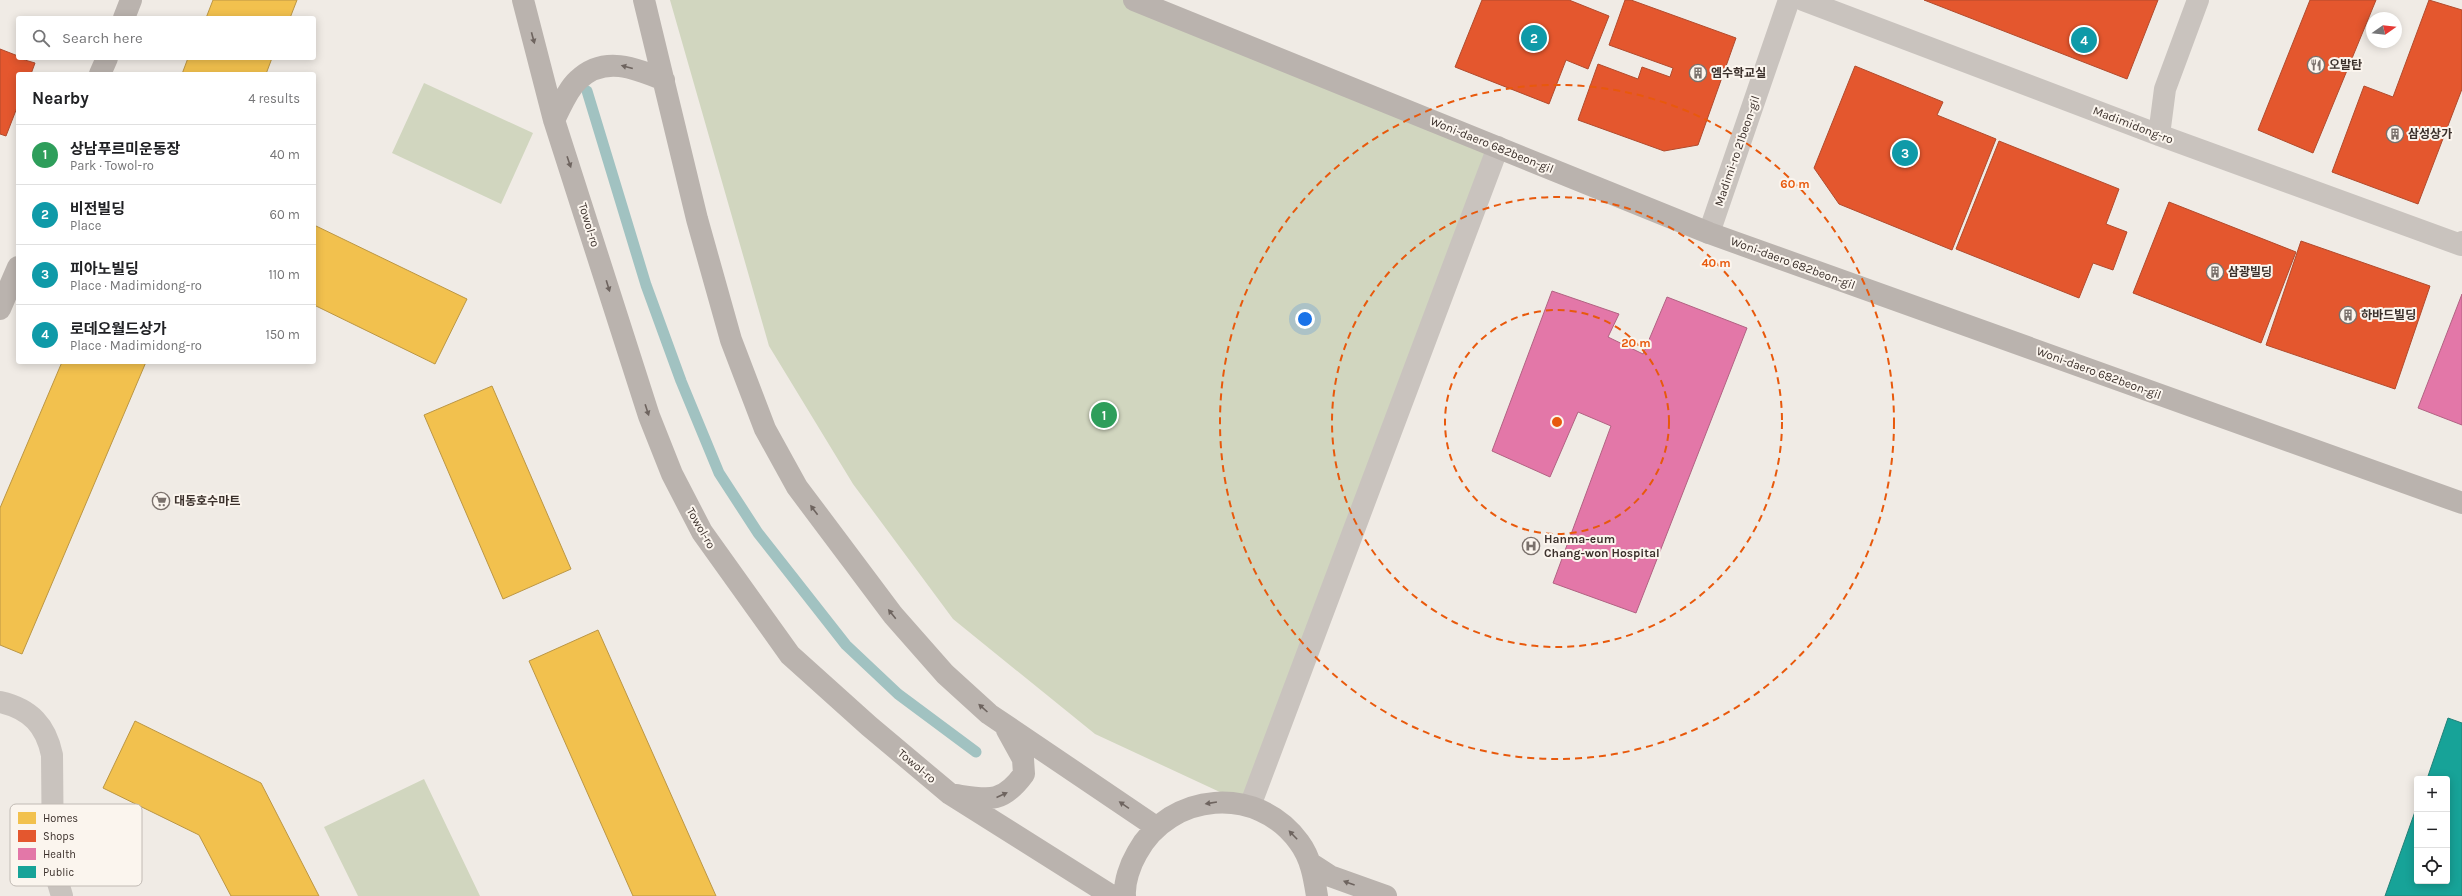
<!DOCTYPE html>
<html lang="en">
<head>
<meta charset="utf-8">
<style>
	body { margin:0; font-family:Karla,"Noto Sans KR",sans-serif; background:#f2f2f2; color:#202124 }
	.controls { position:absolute; right:12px; bottom:12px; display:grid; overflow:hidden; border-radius:4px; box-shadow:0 2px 10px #0003 }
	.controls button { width:36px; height:36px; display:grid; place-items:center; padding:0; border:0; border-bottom:1px solid #e0e0e0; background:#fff; color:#202124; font:20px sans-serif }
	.compass { position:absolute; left:2366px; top:12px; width:36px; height:36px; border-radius:50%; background:#fff; box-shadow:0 2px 10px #0003; rotate:76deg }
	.you { position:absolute; left:1305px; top:319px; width:14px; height:14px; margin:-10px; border:3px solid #fff; border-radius:50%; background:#1a73e8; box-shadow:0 0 0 6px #1a73e833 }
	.badge { display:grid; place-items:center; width:26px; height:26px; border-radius:50%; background:#0b8043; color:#fff; font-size:13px; font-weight:700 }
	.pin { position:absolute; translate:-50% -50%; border:2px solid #fff; box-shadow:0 1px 4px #0006 }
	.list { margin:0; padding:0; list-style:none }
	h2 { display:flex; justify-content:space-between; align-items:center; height:52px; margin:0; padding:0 16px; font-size:17px }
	h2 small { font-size:13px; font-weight:400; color:#757577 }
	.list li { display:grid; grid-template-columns:26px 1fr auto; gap:12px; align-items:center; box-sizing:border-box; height:60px; padding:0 16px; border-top:1px solid #e0e0e0 }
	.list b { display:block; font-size:15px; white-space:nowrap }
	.list p { margin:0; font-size:13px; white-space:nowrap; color:#757577 }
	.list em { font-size:13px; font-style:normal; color:#757577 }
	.icon { flex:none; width:22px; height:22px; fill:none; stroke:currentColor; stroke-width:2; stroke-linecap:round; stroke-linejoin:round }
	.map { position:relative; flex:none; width:2462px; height:896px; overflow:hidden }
	.search { position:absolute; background:#fff; box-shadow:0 2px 10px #0003; left:16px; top:16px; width:300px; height:44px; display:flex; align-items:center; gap:10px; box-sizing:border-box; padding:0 14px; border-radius:4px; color:#757577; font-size:15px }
	.panel { position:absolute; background:#fff; box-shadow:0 2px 10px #0003; left:16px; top:72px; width:300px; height:292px; border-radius:4px }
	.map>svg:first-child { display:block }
</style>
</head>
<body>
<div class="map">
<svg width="2462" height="896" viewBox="0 0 2462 896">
	<rect width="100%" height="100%" fill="#f0ebe5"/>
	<path fill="#d1d6bf" d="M670 0H1134L1498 147 1250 806 1095 734 953 619 853 484 769 346Z
		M424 83 533 133 501 204 392 153Z
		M424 779 480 896H358L324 827Z"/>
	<path fill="#f2c14e" stroke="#bb9644" d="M213 0H297L290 18H206Z
		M188 58H272L266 74H182Z
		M314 225 467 299 435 364 314 305Z
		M62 362H146L22 654 0 645V508Z
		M492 386 571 569 503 599 424 415Z
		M598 630 716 896H633L529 661Z
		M135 721 261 783 319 896H231L199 835 103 788Z"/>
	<path fill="#e4572e" stroke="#b14b2d" d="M1482 0H1569L1609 16 1588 69 1566 60 1549 104 1455 67Z
		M1625 0H1631L1736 38 1698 145 1664 151 1578 120 1598 64 1638 79 1642 67 1670 77 1673 68 1609 45Z
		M1924 0H2158L2127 79Z
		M2310 0H2376L2313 153 2258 130Z
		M2429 0 2462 10V89L2418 204 2332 172 2364 86 2393 97Z
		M0 49 18 56V58L35 63 31 74H18V105L6 136 0 134Z
		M1855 66 1943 102 1937 115 1996 139 1952 250 1839 204 1814 168Z
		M1999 141 2119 189 2106 224 2127 232 2113 270 2093 263 2079 298 1956 249Z
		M2169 202 2296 252 2261 343 2133 293Z
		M2301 241 2430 286 2395 389 2266 345Z"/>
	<path fill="#e377a8" stroke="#b16282" d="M1552 291 1619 314 1608 337 1643 354 1667 297 1747 328 1636 613 1553 583 1611 426 1578 412 1550 477 1492 451Z
		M2462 294V425L2418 408Z"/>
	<path fill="#17a398" stroke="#228077" d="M2448 718 2462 723V896H2385L2417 806V881H2447V779H2427Z"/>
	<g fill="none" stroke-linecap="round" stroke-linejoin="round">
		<path stroke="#a1c2c1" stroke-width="11" d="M587 91 646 285 681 381 719 473 758 533 846 645 898 694 976 752"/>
		<path stroke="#c9c3be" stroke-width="22" d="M0 702C31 709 46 726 52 755L53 866 62 896"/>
		<path stroke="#c9c3be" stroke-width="22" d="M1803 0 2159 135 2461 245 2462 242
			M2159 135 2165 89 2198 0
			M1709 233 1789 0
			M1250 806 1498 147"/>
		<path stroke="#bab3ae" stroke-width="22" d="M523 0 554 120 649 416 672 474 702 532 790 655 869 726 950 794 1112 896
			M644 0 697 219 731 340 765 429 797 487 893 615 945 674 989 714 1156 827
			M1134 0 1709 233 2462 503
			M124 18 131 0
			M100 74 107 58
			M554 120C561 107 567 90 578 80 604 55 635 68 664 80
			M0 309 18 267
			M955 795C989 800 1002 804 1024 774L1023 759 1007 730
			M1310 863 1330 876 1386 896
			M1125 896C1124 882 1130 865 1137 853 1170 792 1257 784 1299 842 1311 858 1314 877 1317 896"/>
	</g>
	<defs><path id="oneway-solid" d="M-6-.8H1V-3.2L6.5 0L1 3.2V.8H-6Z"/></defs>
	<g fill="#6e645f">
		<use href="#oneway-solid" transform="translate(533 38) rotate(75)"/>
		<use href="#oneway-solid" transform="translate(627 67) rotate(-165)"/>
		<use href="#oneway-solid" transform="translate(569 162) rotate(71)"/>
		<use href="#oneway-solid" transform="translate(608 286) rotate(73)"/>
		<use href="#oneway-solid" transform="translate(647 410) rotate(72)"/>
		<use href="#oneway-solid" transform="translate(814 510) rotate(-127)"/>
		<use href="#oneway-solid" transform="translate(892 614) rotate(-129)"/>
		<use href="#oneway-solid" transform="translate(983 708) rotate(-138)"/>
		<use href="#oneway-solid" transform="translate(1002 795) rotate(-24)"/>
		<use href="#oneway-solid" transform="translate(1211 803) rotate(171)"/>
		<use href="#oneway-solid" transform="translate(1124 805) rotate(-146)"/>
		<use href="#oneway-solid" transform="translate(1293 835) rotate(-134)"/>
		<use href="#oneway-solid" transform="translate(1349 883) rotate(-160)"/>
	</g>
	<g fill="none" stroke="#e8590c" stroke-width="2" stroke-dasharray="7 5">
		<circle cx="1557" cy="422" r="112"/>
		<circle cx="1557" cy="422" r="225"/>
		<circle cx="1557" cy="422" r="337"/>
	</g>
	<defs>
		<symbol id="restaurant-ring" viewBox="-11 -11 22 22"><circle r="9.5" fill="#fbf5ee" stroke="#7a716c" stroke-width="1.5"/><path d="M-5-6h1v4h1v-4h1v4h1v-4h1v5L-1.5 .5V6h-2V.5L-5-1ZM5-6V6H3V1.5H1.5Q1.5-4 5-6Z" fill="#7a716c"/></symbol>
		<symbol id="building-ring" viewBox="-11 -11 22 22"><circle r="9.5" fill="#fbf5ee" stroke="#7a716c" stroke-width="1.5"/><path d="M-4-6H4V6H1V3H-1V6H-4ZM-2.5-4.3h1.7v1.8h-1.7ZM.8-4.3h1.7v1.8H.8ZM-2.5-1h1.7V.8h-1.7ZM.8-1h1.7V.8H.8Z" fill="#7a716c"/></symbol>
		<symbol id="supermarket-ring" viewBox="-11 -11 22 22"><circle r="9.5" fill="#fbf5ee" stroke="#7a716c" stroke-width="1.5"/><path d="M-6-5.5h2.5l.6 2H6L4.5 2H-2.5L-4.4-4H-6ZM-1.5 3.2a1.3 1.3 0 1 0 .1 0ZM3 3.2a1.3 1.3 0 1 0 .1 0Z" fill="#7a716c"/></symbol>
		<symbol id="hospital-ring" viewBox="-11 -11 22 22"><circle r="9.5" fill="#fbf5ee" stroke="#7a716c" stroke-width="1.5"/><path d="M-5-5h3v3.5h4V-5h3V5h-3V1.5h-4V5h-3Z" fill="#7a716c"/></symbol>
	</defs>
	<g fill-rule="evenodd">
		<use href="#restaurant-ring" x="2306" y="55" width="20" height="20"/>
		<use href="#building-ring" x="1688" y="63" width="20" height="20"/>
		<use href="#building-ring" x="2385" y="124" width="20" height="20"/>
		<use href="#building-ring" x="2205" y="262" width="20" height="20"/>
		<use href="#building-ring" x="2338" y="305" width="20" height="20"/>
		<use href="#supermarket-ring" x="151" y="491" width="20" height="20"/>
		<use href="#hospital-ring" x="1521" y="536" width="20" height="20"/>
	</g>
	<g text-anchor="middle" stroke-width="4" stroke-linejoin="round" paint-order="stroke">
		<g font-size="12" font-weight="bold" fill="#3b302b" stroke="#fbf5ee" text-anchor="start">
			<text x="2329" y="69">오발탄</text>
			<text x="1711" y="77">엠수학교실</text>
			<text x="2408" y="138">삼성상가</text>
			<text x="2228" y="276">삼광빌딩</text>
			<text x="2361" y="319">하바드빌딩</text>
			<text x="174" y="505">대동호수마트</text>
			<text x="1544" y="543">Hanma-eum<tspan x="1544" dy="14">Chang-won Hospital</tspan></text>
		</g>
		<g font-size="12" fill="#3b302b" stroke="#fbf5ee">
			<text transform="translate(2133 125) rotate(21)" y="4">Madimidong-ro</text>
			<text transform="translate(1492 145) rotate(22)" y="4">Woni-daero 682beon-gil</text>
			<text transform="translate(1737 151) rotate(-71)" y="4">Madimi-ro 21beon-gil</text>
			<text transform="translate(589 225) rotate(73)" y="4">Towol-ro</text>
			<text transform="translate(1793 263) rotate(20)" y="4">Woni-daero 682beon-gil</text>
			<text transform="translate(2099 373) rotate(20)" y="4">Woni-daero 682beon-gil</text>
			<text transform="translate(701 528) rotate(60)" y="4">Towol-ro</text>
			<text transform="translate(917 766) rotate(40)" y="4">Towol-ro</text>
		</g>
	</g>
	<rect x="10" y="804" width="132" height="82" rx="6" fill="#fbf5ee" stroke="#c1bab4" stroke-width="1"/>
	<rect x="18" y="812" width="18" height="12" fill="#f2c14e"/>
	<rect x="18" y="830" width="18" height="12" fill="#e4572e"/>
	<rect x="18" y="848" width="18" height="12" fill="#e377a8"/>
	<rect x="18" y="866" width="18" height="12" fill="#17a398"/>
	<g font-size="11" fill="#3b302b">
		<text x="43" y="822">Homes</text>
		<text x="43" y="840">Shops</text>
		<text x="43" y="858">Health</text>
		<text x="43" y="876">Public</text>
	</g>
	<circle cx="1557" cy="422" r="6" fill="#e8590c" stroke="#fbf5ee" stroke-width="2"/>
	<g font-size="12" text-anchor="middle" font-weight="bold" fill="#e8590c" stroke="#fbf5ee" stroke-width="4" stroke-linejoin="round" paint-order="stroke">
		<text x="1795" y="188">60 m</text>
		<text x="1716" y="267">40 m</text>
		<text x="1636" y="347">20 m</text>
	</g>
</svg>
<div class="controls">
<button>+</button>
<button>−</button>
<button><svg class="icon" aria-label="locate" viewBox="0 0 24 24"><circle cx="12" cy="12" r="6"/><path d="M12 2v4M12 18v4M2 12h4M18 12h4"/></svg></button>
</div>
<svg class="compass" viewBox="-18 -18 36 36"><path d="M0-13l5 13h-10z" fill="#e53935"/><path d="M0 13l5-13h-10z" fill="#757577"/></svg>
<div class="you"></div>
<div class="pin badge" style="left:1104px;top:415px;background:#2e9e5b">1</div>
<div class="pin badge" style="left:1534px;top:38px;background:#0f9aa8">2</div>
<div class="pin badge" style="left:1905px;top:153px;background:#0f9aa8">3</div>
<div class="pin badge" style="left:2084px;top:40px;background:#0f9aa8">4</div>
<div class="search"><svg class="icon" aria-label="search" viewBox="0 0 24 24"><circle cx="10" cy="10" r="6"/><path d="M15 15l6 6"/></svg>Search here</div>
<section class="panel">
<h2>Nearby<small>4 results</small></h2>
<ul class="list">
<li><span class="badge" style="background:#2e9e5b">1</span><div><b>상남푸르미운동장</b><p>Park · Towol-ro</p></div><em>40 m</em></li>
<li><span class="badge" style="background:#0f9aa8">2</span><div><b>비전빌딩</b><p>Place</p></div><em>60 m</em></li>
<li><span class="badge" style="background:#0f9aa8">3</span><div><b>피아노빌딩</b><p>Place · Madimidong-ro</p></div><em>110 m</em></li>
<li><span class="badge" style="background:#0f9aa8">4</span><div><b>로데오월드상가</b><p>Place · Madimidong-ro</p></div><em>150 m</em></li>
</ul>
</section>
</div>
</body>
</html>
